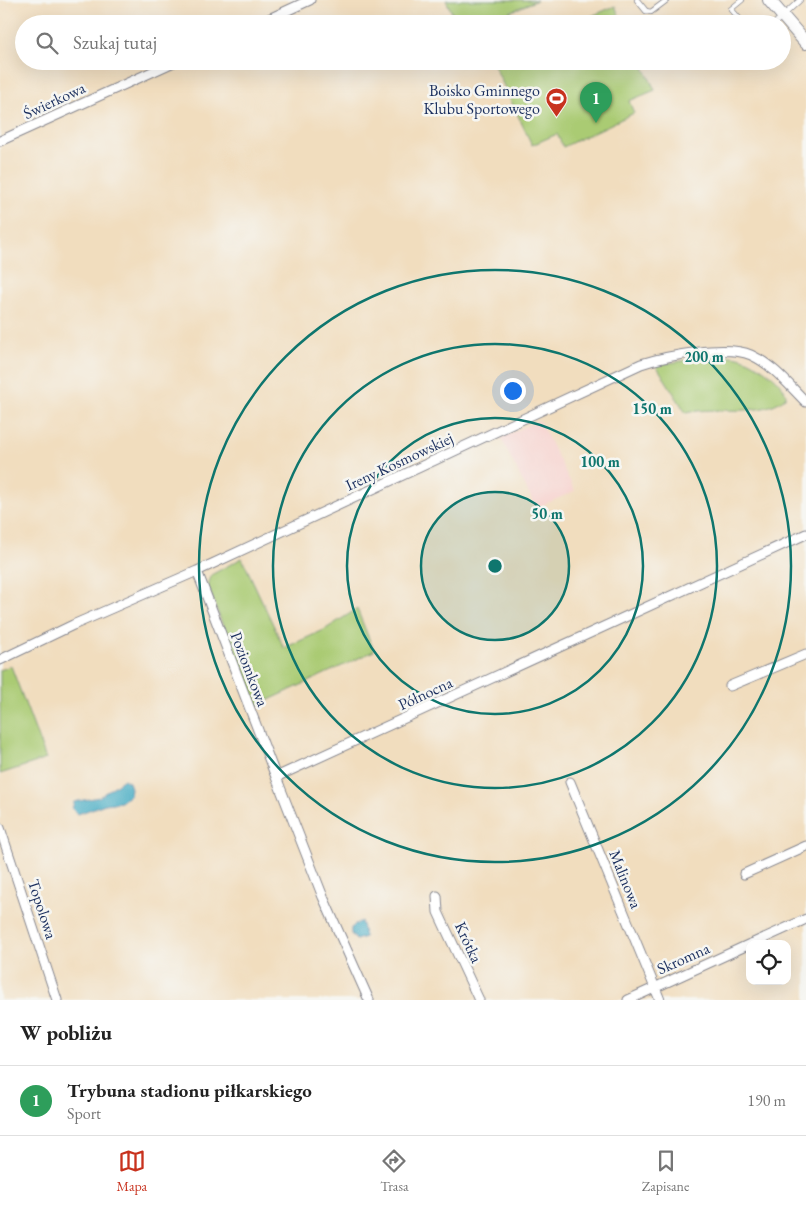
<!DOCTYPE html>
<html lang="pl">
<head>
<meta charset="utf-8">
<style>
	body { margin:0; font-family:"EB Garamond",serif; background:#f2f2f2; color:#222 }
	.controls { position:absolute; right:15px; bottom:15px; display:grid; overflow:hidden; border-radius:10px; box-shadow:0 5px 20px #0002 }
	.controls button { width:45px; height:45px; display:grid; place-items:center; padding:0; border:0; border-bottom:1px solid #e0e0e0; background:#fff; color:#222; font:25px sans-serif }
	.you { position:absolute; left:512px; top:390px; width:18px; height:18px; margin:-12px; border:4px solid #fff; border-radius:50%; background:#1a73e8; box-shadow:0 0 0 8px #1a73e833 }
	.badge { display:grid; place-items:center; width:32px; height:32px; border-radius:50%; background:#c8321e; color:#fff; font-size:16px; font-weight:700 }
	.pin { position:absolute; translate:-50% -41px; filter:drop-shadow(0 1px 2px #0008) }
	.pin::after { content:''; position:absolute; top:26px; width:18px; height:15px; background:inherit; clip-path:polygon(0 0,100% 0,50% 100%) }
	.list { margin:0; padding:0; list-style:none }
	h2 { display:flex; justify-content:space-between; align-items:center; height:65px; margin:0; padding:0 20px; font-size:21px }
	h2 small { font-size:16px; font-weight:400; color:#767676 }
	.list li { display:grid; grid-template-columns:32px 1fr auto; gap:15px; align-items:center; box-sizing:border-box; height:70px; padding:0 20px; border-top:1px solid #e0e0e0 }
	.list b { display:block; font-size:19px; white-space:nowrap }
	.list p { margin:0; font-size:16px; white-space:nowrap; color:#767676 }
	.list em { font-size:16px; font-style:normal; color:#767676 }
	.icon { flex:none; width:28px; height:28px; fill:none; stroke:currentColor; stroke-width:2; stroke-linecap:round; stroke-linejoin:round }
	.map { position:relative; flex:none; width:806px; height:1000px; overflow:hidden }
	.search { position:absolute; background:#fff; box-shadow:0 5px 20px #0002; left:15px; right:15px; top:15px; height:55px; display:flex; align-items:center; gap:12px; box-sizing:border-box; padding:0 18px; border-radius:28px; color:#767676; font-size:19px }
	.sheet { height:135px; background:#fff }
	nav { display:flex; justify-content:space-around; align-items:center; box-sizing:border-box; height:70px; border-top:1px solid #e0e0e0; background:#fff; font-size:14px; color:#767676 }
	nav a { display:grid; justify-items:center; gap:2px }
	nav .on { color:#c8321e }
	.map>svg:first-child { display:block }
</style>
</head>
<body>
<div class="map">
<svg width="806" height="1000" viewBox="0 0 806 1000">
	<rect width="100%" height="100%" fill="#f6f6f2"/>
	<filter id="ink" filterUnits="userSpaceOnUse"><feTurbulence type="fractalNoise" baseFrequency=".02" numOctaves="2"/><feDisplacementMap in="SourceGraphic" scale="10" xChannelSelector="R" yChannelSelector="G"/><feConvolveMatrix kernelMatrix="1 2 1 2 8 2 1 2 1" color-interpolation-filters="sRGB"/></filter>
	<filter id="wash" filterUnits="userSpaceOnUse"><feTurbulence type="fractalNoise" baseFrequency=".0096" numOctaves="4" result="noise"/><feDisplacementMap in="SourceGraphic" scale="20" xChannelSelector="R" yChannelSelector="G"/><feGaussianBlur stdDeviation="1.12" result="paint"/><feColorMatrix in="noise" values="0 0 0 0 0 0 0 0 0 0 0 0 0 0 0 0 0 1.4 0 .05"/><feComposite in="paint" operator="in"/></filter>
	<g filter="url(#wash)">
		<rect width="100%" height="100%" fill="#f1ddbe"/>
		<path fill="#f7d0cc" d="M539 420 575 491 536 508 501 438Z"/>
		<path fill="#aacb73" stroke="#627d68" d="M446 0H537L483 24H457Z
			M615 6 623 24H573Z
			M492 61H641L655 90 629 101 634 113 563 147 557 134 532 145Z
			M714 356C724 356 733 355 742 358 755 362 787 383 786 397 762 419 717 405 686 413L656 365Z
			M242 558 284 648 324 630 357 609 374 651 254 707 208 587 211 575Z
			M11 666 46 759 0 774V670Z"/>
		<path fill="#42aac2" stroke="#2e6c90" d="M124 779 129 782 131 788 130 795 121 802 105 804 78 814 72 809 74 802 99 797Z
			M361 921 365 937 356 940 351 934V928Z"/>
	</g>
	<g filter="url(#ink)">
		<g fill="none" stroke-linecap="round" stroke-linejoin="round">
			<defs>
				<path id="service" d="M637 0 646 11 651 12 667 0
					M742 0 731 9 744 24
					M774 24 800 0"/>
				<path id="minor" d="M258 24 310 0
					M0 141 176 61
					M197 571 276 777
					M0 660 73 625 197 571 641 364C666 356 726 344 751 355 773 365 789 385 806 402
					M730 686 806 654
					M570 782 660 1000
					M0 828 57 1000
					M744 874 806 846
					M437 896 438 912 479 1000
					M751 944 806 919
					M369 1000 323 897 276 777 806 534
					M628 1000 750 944"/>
				<path id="secondary" d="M769 0 806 43"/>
			</defs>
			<use href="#service" stroke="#86868e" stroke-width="6"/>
			<use href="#minor" stroke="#86868e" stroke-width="11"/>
			<use href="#secondary" stroke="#86868e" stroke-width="14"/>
			<use href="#service" stroke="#fff" stroke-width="4.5"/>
			<use href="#minor" stroke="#fff" stroke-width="9"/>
			<use href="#secondary" stroke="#fff" stroke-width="12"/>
		</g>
	</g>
	<circle cx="495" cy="566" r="74" fill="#0f766e" fill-opacity=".12"/>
	<g fill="none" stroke="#0f766e" stroke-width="2.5">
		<circle cx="495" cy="566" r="74"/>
		<circle cx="495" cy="566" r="148"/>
		<circle cx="495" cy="566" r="222"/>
		<circle cx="495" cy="566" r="296"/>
	</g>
	<defs>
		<symbol id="stadium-pin" viewBox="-11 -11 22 30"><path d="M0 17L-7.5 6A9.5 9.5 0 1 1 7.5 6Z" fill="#c8321e" stroke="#f6f6f2"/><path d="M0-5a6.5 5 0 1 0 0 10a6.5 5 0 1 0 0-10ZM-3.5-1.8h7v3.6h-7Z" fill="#fff"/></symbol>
	</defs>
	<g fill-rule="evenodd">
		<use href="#stadium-pin" x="544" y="86" width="25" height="34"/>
	</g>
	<g text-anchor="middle" stroke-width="5" stroke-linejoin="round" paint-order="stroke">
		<g font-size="16" fill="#1b2f5e" stroke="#f6f6f2" text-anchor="end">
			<text x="540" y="96">Boisko Gminnego<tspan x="540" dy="18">Klubu Sportowego</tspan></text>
		</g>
		<g font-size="16" fill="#1b2f5e" stroke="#f6f6f2">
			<text transform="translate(54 100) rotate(-25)" y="6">Świerkowa</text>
			<text transform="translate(399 461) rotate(-25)" y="6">Ireny Kosmowskiej</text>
			<text transform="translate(250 669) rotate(69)" y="6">Poziomkowa</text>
			<text transform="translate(425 693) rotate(-25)" y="6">Północna</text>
			<text transform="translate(626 879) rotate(68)" y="6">Malinowa</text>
			<text transform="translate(43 909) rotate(72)" y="6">Topolowa</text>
			<text transform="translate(469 942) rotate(65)" y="6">Krótka</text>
			<text transform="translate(683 958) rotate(-24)" y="6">Skromna</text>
		</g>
	</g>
	<circle cx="495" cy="566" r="8" fill="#0f766e" stroke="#f6f6f2" stroke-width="2.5"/>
	<g font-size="15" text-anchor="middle" font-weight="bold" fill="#0f766e" stroke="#f6f6f2" stroke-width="5" stroke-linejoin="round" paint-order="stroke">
		<text x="704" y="362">200 m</text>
		<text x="652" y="414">150 m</text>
		<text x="600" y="467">100 m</text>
		<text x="547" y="519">50 m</text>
	</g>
</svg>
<div class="controls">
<button><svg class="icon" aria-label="locate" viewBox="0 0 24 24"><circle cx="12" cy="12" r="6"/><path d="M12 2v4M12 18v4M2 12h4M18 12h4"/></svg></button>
</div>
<div class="you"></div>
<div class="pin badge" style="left:596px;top:123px;background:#2e9e5b">1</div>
<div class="search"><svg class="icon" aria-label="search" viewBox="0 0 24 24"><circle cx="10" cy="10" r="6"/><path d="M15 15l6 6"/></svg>Szukaj tutaj</div>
</div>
<section class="sheet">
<h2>W pobliżu<small></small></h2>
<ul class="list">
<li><span class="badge" style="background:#2e9e5b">1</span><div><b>Trybuna stadionu piłkarskiego</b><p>Sport</p></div><em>190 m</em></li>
</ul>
</section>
<nav>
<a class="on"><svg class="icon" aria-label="map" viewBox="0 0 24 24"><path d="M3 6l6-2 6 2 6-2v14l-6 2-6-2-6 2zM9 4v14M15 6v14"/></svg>Mapa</a>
<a><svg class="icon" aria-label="directions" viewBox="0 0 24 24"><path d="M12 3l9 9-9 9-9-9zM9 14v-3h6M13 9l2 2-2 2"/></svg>Trasa</a>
<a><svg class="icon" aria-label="saved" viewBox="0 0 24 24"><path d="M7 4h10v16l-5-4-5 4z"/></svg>Zapisane</a>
</nav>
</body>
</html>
